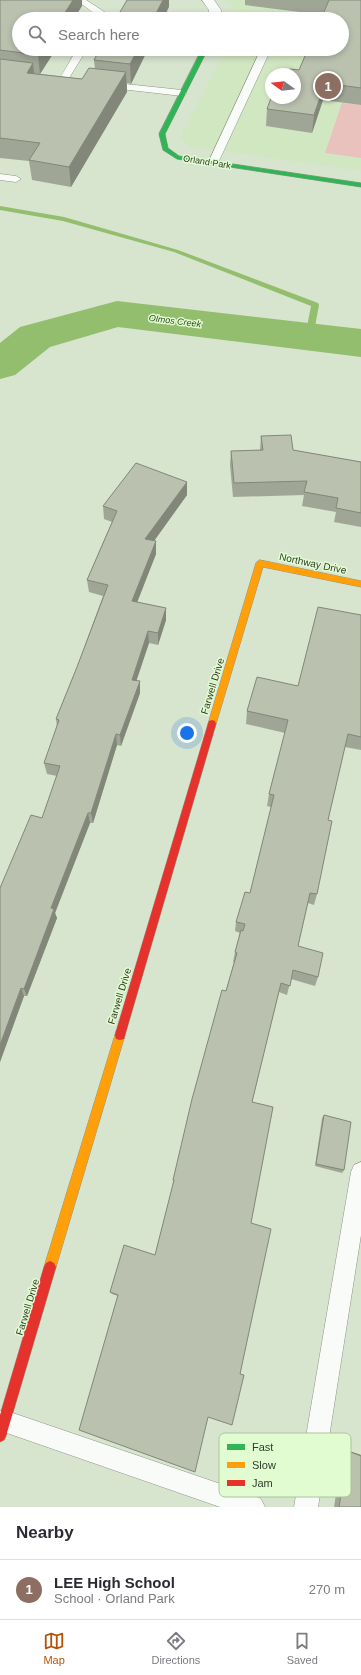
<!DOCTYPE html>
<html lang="en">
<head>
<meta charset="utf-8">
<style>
	body { margin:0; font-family:Arial,sans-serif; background:#f2f2f3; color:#2b2b33 }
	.compass { position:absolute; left:265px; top:68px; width:36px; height:36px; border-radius:50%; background:#fff; box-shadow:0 2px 6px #0003; rotate:285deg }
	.you { position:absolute; left:187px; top:733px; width:14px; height:14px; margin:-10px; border:3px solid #fff; border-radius:50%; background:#1a73e8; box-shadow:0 0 0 6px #1a73e833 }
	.badge { display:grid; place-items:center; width:26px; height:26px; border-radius:50%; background:#b45309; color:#fff; font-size:13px; font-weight:700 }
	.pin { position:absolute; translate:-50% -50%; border:2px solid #fff; box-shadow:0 1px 4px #0006 }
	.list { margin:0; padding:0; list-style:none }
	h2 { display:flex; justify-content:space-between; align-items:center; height:52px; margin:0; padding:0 16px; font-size:17px }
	h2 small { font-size:13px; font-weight:400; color:#7c7c81 }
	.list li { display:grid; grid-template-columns:26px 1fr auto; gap:12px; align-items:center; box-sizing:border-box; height:60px; padding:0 16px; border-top:1px solid #e1e1e2 }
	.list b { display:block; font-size:15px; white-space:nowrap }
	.list p { margin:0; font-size:13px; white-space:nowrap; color:#7c7c81 }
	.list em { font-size:13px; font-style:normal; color:#7c7c81 }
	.icon { flex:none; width:22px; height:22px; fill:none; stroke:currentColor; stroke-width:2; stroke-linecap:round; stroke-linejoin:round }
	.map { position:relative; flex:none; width:361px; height:1507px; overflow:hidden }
	.search { position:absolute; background:#fff; box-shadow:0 2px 6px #0003; left:12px; right:12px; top:12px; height:44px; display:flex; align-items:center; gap:10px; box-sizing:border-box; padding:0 14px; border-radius:22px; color:#7c7c81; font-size:15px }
	.sheet { height:112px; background:#fff }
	nav { display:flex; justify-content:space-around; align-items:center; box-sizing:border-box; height:56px; border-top:1px solid #e1e1e2; background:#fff; font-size:11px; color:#7c7c81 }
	nav a { display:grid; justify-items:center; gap:2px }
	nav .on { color:#b45309 }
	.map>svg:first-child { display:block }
</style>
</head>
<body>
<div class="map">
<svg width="361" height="1507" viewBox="0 0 361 1507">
	<rect width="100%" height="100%" fill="#d7e4ce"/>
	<path fill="#d1e7c2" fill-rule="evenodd" d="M227 0H361V171L189 146 180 138 226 49H342V19H232L231 6ZM271 74H295V98H271Z"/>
	<path fill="#e9c2bd" d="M342 103 361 105V158L325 153Z"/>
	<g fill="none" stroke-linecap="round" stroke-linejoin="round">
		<path fill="#93be6d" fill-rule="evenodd" d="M0 206 64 217 178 250 318 303 319 305 313 337 309 339 305 337 311 306 174 252 63 221 0 210Z"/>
		<path fill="#93be6d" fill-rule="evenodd" d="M117 301 361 329V357L118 327 50 347 15 375 0 379V343L20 327Z"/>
		<defs>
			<path id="lane" d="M76 0H86L106 13 107 15 106 19H96L98 16Z
				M77 49H87L66 83 42 81 40 79 42 77 60 78Z
				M261 49H271L218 163 213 166 209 165 208 163Z
				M106 82 182 90 187 93 182 96 103 87 101 85Z
				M0 174 16 176 21 179 16 182 0 180Z
				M361 1162V1235L318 1507H294L351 1172 354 1165Z
				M4 1410 253 1495 261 1499 265 1507H220L4 1432 0 1431V1411Z"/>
			<path id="street" d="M202 0H214L221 10V19H209V10Z"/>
			<path id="fast" d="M202 49H208L165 134 168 148 179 156 361 183V187L177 159 163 150 159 134Z"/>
			<path id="slow" d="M260 560 361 581V587L263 567 216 724 215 727H209L208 724 256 563Z
				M120 1030 124 1031 125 1035 56 1267 54 1271 50 1273 46 1271 44 1267 115 1035 116 1031Z"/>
			<path id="jam" d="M212 720 215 721 216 724 125 1035 124 1039 120 1040 116 1039 115 1035 208 724 209 721Z
				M50 1261 54 1263 56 1267 6 1436 4 1440 0 1442V1415L44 1267 46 1263Z"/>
		</defs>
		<use href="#lane" stroke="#8d9685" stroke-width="1"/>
		<use href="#street" stroke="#8d9685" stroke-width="1"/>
		<use href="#fast" stroke="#8d9685" stroke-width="1"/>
		<use href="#slow" stroke="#8d9685" stroke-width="1"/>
		<use href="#jam" stroke="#8d9685" stroke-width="1"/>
		<use href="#lane" fill="#f9fbf8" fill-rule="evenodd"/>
		<use href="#street" fill="#f9fbf8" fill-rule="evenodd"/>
		<use href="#fast" fill="#30b455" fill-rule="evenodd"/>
		<use href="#slow" fill="#ff9f0a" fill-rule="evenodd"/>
		<use href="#jam" fill="#e5322d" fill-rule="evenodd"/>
	</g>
	<path fill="#a0a696" d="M0 0 82 6 19 49H56L40 74 82 79 95 69 94 60 100 49H148L131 84 127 83V92L71 187 32 180 29 161 0 158Z
		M245 0H361V105L323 100 312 133 266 126 267 109 299 70 323 15 245 5Z
		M261 436 293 450 361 462V527L334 522 336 512 302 506 304 495 233 497 230 465 231 451 260 450Z
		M187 482V495L154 541 156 554 137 602 166 608V620L158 645 149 643 136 681 140 693 121 746 117 745 93 823H90L55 913 57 918 27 996H24L0 1062V888L42 818 57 776 47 774 44 763 57 727 56 719 77 667 103 596 89 592 87 580 112 522 104 519 103 506Z
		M361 615V750L345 747 328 820 317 894 314 905 308 903 298 946 318 977 315 986 291 979 287 995 279 992 252 1102 251 1223 240 1374 232 1425 118 1296 112 1294 110 1292 155 1255 173 1185V1180L234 962H233L235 952 240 933 235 931 236 922 250 893 271 807 267 806 269 794 285 733 246 724 247 711 298 686Z
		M324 1115 344 1170 342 1173 315 1166 322 1118Z
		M343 1449 361 1455V1507H334Z"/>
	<path fill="#82877a" d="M73 0H82V6L74 19H61Z
		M163 0H169V7L163 19H153Z
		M42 49H56L40 74 38 55Z
		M138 49H148L131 84 130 64Z
		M33 63 35 82 27 73Z
		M126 72 127 92 71 187 69 167Z
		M325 83 323 100 312 133 314 115Z
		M187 482V495L146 552 145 539Z
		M156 541V554L133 613 132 601Z
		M166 608V620L158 645V633Z
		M148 631 149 643 133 691 132 680Z
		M140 681V693L121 746 120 735Z
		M116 734 117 745 93 823 91 813Z
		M88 813 90 823 55 913 57 918 27 996 24 989 51 908Z
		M21 988 24 996 0 1062V1045Z
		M343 1449 361 1455V1456L348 1451Z"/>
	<path fill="#bac1ae" stroke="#82877a" d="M0 0H73L61 19H19V49H42L38 55 0 50Z
		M127 0H163L153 19H116Z
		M329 0H361V88L325 83 314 115 267 109 271 98H295V74H287L290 69 299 70 308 49H342V19H321Z
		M100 49H138L130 64 94 60Z
		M0 59 33 63 27 73 82 79 89 68 126 72 69 167 29 160 40 143 0 138Z
		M291 435 293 450 361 462V513L336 508 338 498 304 492 307 481 234 483 231 451 263 450 261 436Z
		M136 463 187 482 145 539 156 541 132 601 166 608 158 633 148 631 132 680 140 681 120 735 116 734 91 813H88L51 908 54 909 24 989 21 988 0 1045V888L31 815 42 818 60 766 44 763 59 720 56 719 77 667 108 585 87 580 117 511 103 506Z
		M318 607 361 615V737L348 734 328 820 332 821 317 894 310 893 298 946 323 953 318 977 293 970 290 986 281 983 252 1102 273 1107 251 1223 271 1229 240 1374 244 1375 232 1425 208 1417 195 1472 79 1430 118 1295 110 1292 124 1245 155 1255 174 1180H173L192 1099 222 990 226 991 237 953 235 952 241 930 243 931 245 924 236 922 245 892 250 893 274 795 269 794 288 720 247 711 257 677 298 686Z
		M324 1115 351 1122 344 1170 316 1164Z
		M348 1451 361 1456V1507H339Z"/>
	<g text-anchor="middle" stroke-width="3" stroke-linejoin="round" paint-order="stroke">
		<g font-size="9" fill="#313b2a" stroke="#e2fcd1">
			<text transform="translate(207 162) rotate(9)" y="3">Orland Park</text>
		</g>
		<g font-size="9" font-style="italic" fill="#2c4318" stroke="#e2fcd1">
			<text transform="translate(175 321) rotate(7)" y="3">Olmos Creek</text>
		</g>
		<g font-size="10" fill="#313b2a" stroke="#e2fcd1">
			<text transform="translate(313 563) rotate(12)" y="4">Northway Drive</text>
			<text transform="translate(212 686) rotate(-73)" y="4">Farwell Drive</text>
			<text transform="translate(119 996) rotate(-73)" y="4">Farwell Drive</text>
			<text transform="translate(27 1307) rotate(-73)" y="4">Farwell Drive</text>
		</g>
	</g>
	<rect x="219" y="1433" width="132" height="64" rx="6" fill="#e2fcd1" stroke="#adc29f" stroke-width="1"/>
	<rect x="227" y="1444" width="18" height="6" fill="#30b455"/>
	<rect x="227" y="1462" width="18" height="6" fill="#ff9f0a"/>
	<rect x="227" y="1480" width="18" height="6" fill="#e5322d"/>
	<g font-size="11" fill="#313b2a">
		<text x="252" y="1451">Fast</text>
		<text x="252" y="1469">Slow</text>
		<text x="252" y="1487">Jam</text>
	</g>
</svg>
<svg class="compass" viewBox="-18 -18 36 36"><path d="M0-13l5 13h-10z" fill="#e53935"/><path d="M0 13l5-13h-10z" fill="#7c7c81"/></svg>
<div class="you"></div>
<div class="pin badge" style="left:328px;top:86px;background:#8d6e63">1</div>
<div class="search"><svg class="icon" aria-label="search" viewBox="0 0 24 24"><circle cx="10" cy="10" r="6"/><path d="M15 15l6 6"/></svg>Search here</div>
</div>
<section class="sheet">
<h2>Nearby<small></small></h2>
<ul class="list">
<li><span class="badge" style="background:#8d6e63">1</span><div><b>LEE High School</b><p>School · Orland Park</p></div><em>270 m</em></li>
</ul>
</section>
<nav>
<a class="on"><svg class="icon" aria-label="map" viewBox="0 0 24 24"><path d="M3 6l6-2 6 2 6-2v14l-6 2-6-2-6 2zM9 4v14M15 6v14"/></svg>Map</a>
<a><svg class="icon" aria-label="directions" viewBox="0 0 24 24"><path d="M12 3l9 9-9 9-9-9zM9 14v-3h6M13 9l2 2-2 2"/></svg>Directions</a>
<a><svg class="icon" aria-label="saved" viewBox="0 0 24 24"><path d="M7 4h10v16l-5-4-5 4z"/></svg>Saved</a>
</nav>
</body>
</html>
